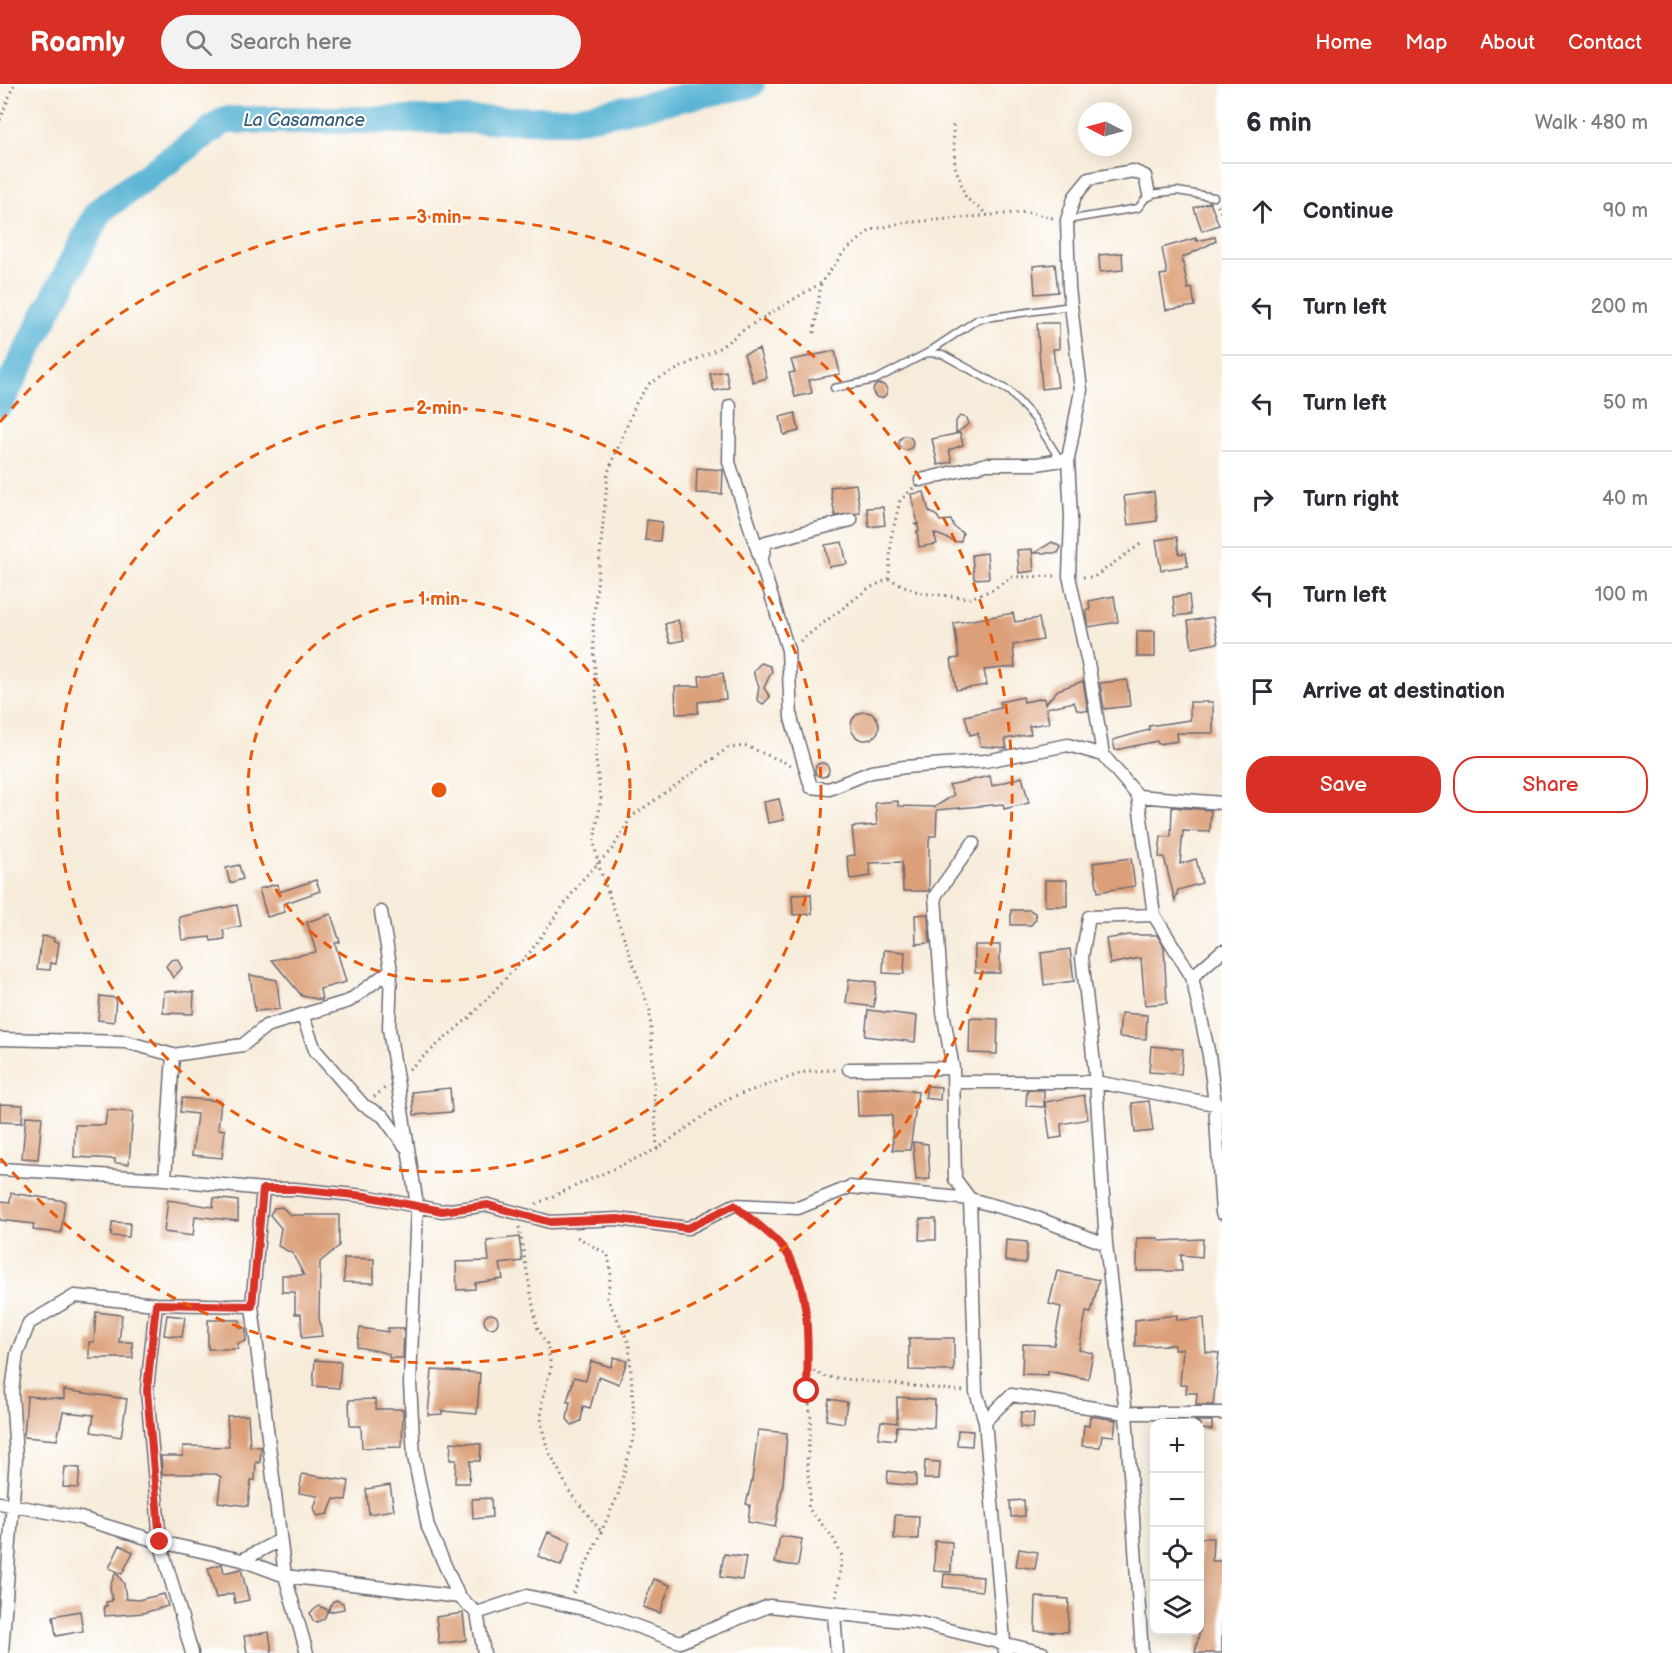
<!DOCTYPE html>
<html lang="en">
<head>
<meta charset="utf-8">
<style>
	body { margin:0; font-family:"Balsamiq Sans",sans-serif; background:#f2f2f3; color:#2b2b33 }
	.controls { position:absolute; right:18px; bottom:18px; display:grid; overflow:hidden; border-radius:12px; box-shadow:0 3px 15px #0003 }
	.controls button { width:54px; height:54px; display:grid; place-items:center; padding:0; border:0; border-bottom:2px solid #e1e1e2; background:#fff; color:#2b2b33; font:30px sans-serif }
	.compass { position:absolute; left:1078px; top:18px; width:54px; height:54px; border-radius:50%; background:#fff; box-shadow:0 3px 15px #0003; rotate:276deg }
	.stop { position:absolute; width:18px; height:18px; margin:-14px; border:4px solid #d93025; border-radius:50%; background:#fff }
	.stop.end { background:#d93025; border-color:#fff; box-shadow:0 2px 6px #0008 }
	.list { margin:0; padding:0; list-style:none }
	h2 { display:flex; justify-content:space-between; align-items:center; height:78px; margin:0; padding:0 24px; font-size:26px }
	h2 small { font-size:20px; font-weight:400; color:#7c7c81 }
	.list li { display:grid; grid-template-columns:39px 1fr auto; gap:18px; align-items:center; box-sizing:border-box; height:96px; padding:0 24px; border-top:2px solid #e1e1e2 }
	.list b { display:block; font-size:22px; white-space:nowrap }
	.list em { font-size:20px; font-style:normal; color:#7c7c81 }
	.actions { display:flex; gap:12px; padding:18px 24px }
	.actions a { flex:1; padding:14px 0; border:2px solid #d93025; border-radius:24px; text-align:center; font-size:21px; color:#d93025 }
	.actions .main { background:#d93025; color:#fff }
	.icon { flex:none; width:33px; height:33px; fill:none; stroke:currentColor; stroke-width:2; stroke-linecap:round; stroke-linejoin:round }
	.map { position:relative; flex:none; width:1222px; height:1569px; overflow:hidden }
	header { display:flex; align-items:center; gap:36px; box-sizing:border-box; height:84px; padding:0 30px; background:#d93025; color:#fff }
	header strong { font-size:28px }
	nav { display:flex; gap:33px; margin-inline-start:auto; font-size:21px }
	.search { width:420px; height:54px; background:#f2f2f3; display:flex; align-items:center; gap:15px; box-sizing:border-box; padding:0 21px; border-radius:33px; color:#7c7c81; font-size:22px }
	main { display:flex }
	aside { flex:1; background:#fff }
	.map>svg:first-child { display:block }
</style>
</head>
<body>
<header>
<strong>Roamly</strong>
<div class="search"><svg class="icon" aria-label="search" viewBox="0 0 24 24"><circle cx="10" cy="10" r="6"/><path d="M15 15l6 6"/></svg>Search here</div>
<nav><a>Home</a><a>Map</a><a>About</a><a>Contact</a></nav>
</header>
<main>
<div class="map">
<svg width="1222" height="1569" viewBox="0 0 1222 1569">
	<rect width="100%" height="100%" fill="#fff"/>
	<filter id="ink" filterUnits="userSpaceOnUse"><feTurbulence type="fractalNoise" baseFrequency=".0167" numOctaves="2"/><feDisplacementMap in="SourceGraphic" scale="12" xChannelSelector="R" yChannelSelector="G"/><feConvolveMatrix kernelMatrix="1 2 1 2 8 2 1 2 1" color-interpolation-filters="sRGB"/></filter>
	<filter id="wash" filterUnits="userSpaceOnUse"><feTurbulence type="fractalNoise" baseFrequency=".008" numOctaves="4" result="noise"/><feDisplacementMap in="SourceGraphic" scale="24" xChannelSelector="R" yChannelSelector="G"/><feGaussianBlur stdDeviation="1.35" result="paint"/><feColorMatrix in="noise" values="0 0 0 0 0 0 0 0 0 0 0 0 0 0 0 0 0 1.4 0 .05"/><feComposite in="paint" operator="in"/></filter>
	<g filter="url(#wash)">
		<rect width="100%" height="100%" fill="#f7ecda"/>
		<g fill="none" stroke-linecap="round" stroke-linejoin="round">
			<path stroke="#55b2d3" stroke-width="28" d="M0 320 99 127 225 36H572L751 0"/>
		</g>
		<g id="blocks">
			<path fill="#dba079" d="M1210 118 1219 141 1202 147 1194 124Z
				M1215 153 1216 157 1182 174 1188 205 1192 204 1195 222 1166 226 1160 191 1167 190 1162 164 1196 154 1197 157Z
				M1122 169 1123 186 1100 188 1099 171Z
				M1055 180 1058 208 1035 210 1033 182Z
				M1037 239H1059V265H1053L1058 303 1042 305Z
				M759 265 767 294 753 298 744 270Z
				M835 267 840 290 809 296 812 309 795 313 789 289 795 288 791 276Z
				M726 287 729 304 714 307 710 290Z
				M873 307a7 7 0 1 1 14 0a7 7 0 1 1-14 0Z
				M795 329 799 347 784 351 780 333Z
				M960 332 967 334 969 340 956 349V337Z
				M960 349 963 361 949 366 952 378 938 381 932 355Z
				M899 359a7 7 0 1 1 14 0a7 7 0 1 1-14 0Z
				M697 384 723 386 722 410 696 409Z
				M856 400 860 429 835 432 830 403Z
				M924 408 929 427 937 432 940 437 951 436 954 443 963 449 961 457 956 458 934 449 937 460 919 463 917 447H919L918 442 914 440H918L911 410Z
				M1154 408 1157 437 1128 441 1124 412Z
				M883 423 885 441 869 443 867 424Z
				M647 436 662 438 660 457 645 456Z
				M1177 453 1179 470 1186 469 1188 482 1161 486 1156 456Z
				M842 458 847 480 829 483 825 461Z
				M1052 458 1061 463 1058 469H1034Z
				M1032 465 1034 487 1019 489 1017 466Z
				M987 469 989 494 974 495 972 471Z
				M1189 511 1191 530 1175 532 1173 513Z
				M1114 512 1118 538 1089 543 1086 526H1090L1089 517Z
				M1013 529 1015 538 1039 534 1043 556 1013 561 1015 583 984 586 987 601 956 606 951 575 959 574 954 539Z
				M1213 533 1218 559 1192 564 1188 537Z
				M678 536 684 556 670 559 665 540Z
				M1137 547H1155V573H1137Z
				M761 579 770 582 772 587 764 604 770 613 763 620 757 616 759 602 754 591V586Z
				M723 589 726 615 698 618V629L676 630 675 602H700L699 592Z
				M1127 596 1130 622 1104 625 1100 599Z
				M1083 597 1088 627 1077 626 1074 618 1046 624 1049 639 1029 642 1031 650 1005 655 1007 664 980 662 978 649 970 651 965 632 1001 624 1000 618 1023 613 1024 618 1044 614 1045 620 1058 606Z
				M1190 618H1213V649H1177L1178 657 1158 660 1157 657 1115 666 1113 656 1149 646V642L1190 636Z
				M851 642a14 14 0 1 1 28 0a14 14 0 1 1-28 0Z
				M815 686a7 7 0 1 1 14 0a7 7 0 1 1-14 0Z
				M990 692 992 702 1022 693 1029 719 1004 725 1003 720 937 726 936 752H930L929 758V807H903L902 778 869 779 871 792 850 795 847 772 855 771 852 743 877 741 875 719 898 717V722L935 723 954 711 949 701Z
				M779 715 784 736 768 739 764 718Z
				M1172 723 1211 726 1210 748 1183 747 1180 780 1196 775 1202 799 1178 806 1175 817 1164 773H1159L1161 752 1171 753Z
				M1131 774 1135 802 1098 808 1093 779Z
				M239 781 243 795 230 799 226 784Z
				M316 796 320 807 283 820 285 828 267 833 259 805 277 800 279 808Z
				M1045 796H1067V822H1045Z
				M811 810 812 830 793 831 792 811Z
				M237 821 241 842 223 846 225 855 211 857 210 853 182 856 179 833Z
				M1011 826H1030L1035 829 1036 835 1031 841H1011Z
				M331 830 340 858 335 859 346 898 320 905 322 916 302 912 272 876 316 868 307 838Z
				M928 830 930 859 916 860 915 831Z
				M1129 851H1157L1164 862 1167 919 1145 921 1141 874 1110 880 1106 855Z
				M42 852 54 854 53 857 59 858 56 880 51 879 50 886 37 885Z
				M975 861H1000V889H975Z
				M1070 865 1074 897 1044 901 1041 869Z
				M884 866 905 868 904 890 883 889Z
				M177 875 182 884 173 894 166 882 171 876Z
				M250 891 277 896 280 925 255 927Z
				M849 895 876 898 874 923 846 919Z
				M164 907 194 908 193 930 163 929Z
				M100 912 116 914 114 938 98 936Z
				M868 926 917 932 915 958 865 952Z
				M1121 929 1147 931 1146 955 1119 953Z
				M970 934 998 935 997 970 969 969Z
				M1151 962 1183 965 1181 990 1149 988Z
				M927 1002 941 1003 940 1016 925 1014Z
				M450 1004 452 1028 414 1031 412 1008Z
				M888 1004 918 1008 910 1066H893L892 1031 858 1032 857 1005Z
				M1027 1006H1044V1023L1026 1022Z
				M1084 1011 1088 1035 1061 1040 1062 1053 1050 1055 1045 1018Z
				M182 1014 221 1017 218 1045 225 1046 222 1074 192 1071 197 1030 180 1028Z
				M1149 1017 1153 1047 1135 1049 1132 1019Z
				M0 1020 23 1021 22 1039 0 1038Z
				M107 1026 133 1028 129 1080 115 1079V1075L74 1073 75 1041H105Z
				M26 1032 42 1033 38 1075 22 1074Z
				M913 1058 928 1060 930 1095 916 1096Z
				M11 1109 65 1117 61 1149 33 1146 34 1140 0 1136V1117L10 1118Z
				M214 1114 238 1117V1137L195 1132 193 1152 164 1148 168 1116 213 1123Z
				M282 1123 290 1131H339V1162L320 1178 319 1233 322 1252 302 1254 301 1230H295V1208H282V1191H304L292 1169 278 1162 281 1144 270 1131 274 1124Z
				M920 1135H936V1156H919Z
				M112 1138 130 1139 129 1153 111 1152Z
				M519 1153 522 1177 500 1180 503 1195 475 1199V1205L457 1206 456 1178 489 1177 487 1157Z
				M1137 1154H1159V1157L1203 1155 1202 1173 1181 1171 1182 1187H1137Z
				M1006 1156 1027 1158 1026 1179 1005 1177Z
				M344 1174 374 1175V1199L344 1198Z
				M1057 1187 1099 1196 1091 1229 1086 1228 1079 1266 1093 1269 1088 1295 1048 1287V1291L1022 1290 1023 1260 1054 1261 1061 1223 1049 1220Z
				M96 1228 122 1231 119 1258H132L133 1274H89V1258H94Z
				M484 1237a7 7 0 1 1 14 0a7 7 0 1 1-14 0Z
				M167 1231 185 1233 182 1253 164 1251Z
				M1177 1231V1236L1204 1234 1206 1268 1219 1269 1213 1321H1196L1197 1309H1186L1187 1301H1180L1183 1265H1174V1261L1135 1262V1236Z
				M208 1236H240V1244H246V1257L238 1259V1265H208Z
				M360 1244 388 1248V1244H404L403 1274H389V1270L378 1267 357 1263Z
				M909 1254H954V1287L909 1286Z
				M614 1273 627 1277 619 1300 599 1292 590 1324 583 1322 581 1337 572 1341 567 1335 570 1318H567L574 1293 586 1296 591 1277 611 1283Z
				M315 1276 341 1278 339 1304 313 1302Z
				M432 1286 480 1289 477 1330 442 1327V1330L428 1331Z
				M64 1306 127 1315 121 1353 91 1348 94 1331 63 1328 57 1356 24 1353 27 1312 64 1315Z
				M897 1313 935 1316 934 1344 897 1342 895 1356 878 1354 881 1337 897 1339Z
				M375 1315 376 1325H403L402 1363 362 1364 361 1342H350L349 1316Z
				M829 1315 847 1318 844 1339 826 1336Z
				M1021 1328 1034 1329 1033 1344 1020 1343Z
				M248 1331 250 1362 261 1363 260 1379 256 1378 255 1396H251L248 1422 218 1418 221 1393 216 1390H162L161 1372H183V1362L229 1363 227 1332Z
				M1090 1332 1116 1336 1114 1352 1102 1351 1100 1363 1082 1362 1084 1341 1089 1342Z
				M1195 1337H1212V1346L1200 1345V1340Z
				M758 1346 787 1349 783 1400 775 1443 748 1438 750 1421 746 1420 752 1396Z
				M958 1346 973 1347 972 1362 957 1361Z
				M451 1358 481 1360 480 1377H470L469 1399H455L456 1376H450Z
				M925 1377 940 1378 939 1395H924Z
				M65 1383 80 1384 78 1404 63 1403Z
				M888 1387 916 1390V1402L887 1399Z
				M302 1390 349 1397 346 1416 334 1415 328 1430 317 1432 314 1424 318 1412 299 1409Z
				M390 1401 394 1426 369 1430 366 1405Z
				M491 1414 492 1433 473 1435 472 1415Z
				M1024 1416 1025 1432 1011 1433 1010 1417Z
				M895 1431 919 1432 918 1455H894Z
				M548 1448 571 1458 561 1482 538 1472Z
				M780 1452 802 1455 798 1482 775 1479Z
				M1200 1454H1213L1212 1477H1222V1569H1195L1200 1546Z
				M935 1457 952 1458 951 1488 934 1487Z
				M120 1461 133 1468 122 1490 109 1484Z
				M1019 1465 1038 1468 1035 1485 1016 1482Z
				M724 1470 746 1473 742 1496 720 1493Z
				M222 1480 224 1489 241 1485 249 1516 235 1519 233 1509 216 1514 208 1484Z
				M116 1488 124 1500 126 1515 138 1516 164 1510 168 1522 143 1529 105 1532 104 1522H107L106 1518 112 1517 110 1502Z
				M944 1490 983 1493 982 1507 943 1503Z
				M654 1495 670 1501 660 1529 643 1523Z
				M1036 1513 1069 1515 1068 1548 1035 1547Z
				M336 1516 343 1519 344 1525 328 1528 332 1518Z
				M319 1522 328 1526 324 1535 317 1538 313 1537 310 1529Z
				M80 1527 83 1547 56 1552 53 1532Z
				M463 1529 466 1556 439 1560 436 1533Z
				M269 1548 272 1569H247L244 1552Z"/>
		</g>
	</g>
	<g filter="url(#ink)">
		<use href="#blocks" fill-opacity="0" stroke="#6d6973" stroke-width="1.5"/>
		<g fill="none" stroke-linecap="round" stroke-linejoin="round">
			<defs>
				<path id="service" d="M1067 136 1138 124 1149 110 1177 107 1214 113
					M927 269 978 235 1071 222
					M834 304 875 296 927 269 942 270 1009 307 1034 334 1060 376"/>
				<path id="minor" d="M1149 110 1145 92 1133 87 1089 95 1075 112 1067 136 1069 204 1081 306 1068 375 1071 433 1069 492 1089 584 1103 671 1138 712 1154 831 1192 893 1209 971 1215 1020 1222 1129
					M730 322 729 378 761 477
					M921 396 987 380H1037L1068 375
					M851 436 766 458 761 478 788 566 791 634 811 703 829 705 871 688 905 683 985 677 1068 661 1103 671
					M1138 712 1222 719
					M973 759 935 812 943 928 953 984 955 1095 970 1115 1029 1131 1106 1160
					M381 828 391 886 389 945 417 1121 410 1299 414 1373 428 1443 459 1513
					M1192 893 1222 867
					M303 933 315 966 363 1021 383 1032 405 1062
					M0 955 126 958 173 971 243 961 266 942 349 917 391 886
					M849 985 953 984
					M954 998H1096L1220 1021
					M0 1085 165 1095 263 1105H295L365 1112 442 1127 488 1121 550 1138 618 1135 688 1144 734 1121 798 1124 850 1103 970 1115 976 1308 985 1337
					M165 1095 173 971
					M263 1105 252 1222 285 1492 307 1569
					M156 1220 147 1306 160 1458 242 1476 285 1492 459 1513 477 1529 484 1569
					M0 1419 80 1434 160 1458 192 1569
					M242 1476 280 1456
					M477 1529 527 1512 597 1528 680 1558 769 1522 920 1539 1043 1569
					M834 1530 837 1569
					M2 1569 16 1374 12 1307 17 1270 29 1239 75 1212 156 1220 252 1222
					M1005 1569 985 1337 1011 1311 1126 1329H1222
					M1142 1569 1126 1329 1106 1160 1096 998 1082 873 1089 833 1154 831"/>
			</defs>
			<use href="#service" stroke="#6d6973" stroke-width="9"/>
			<use href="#minor" stroke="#6d6973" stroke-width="15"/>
			<path stroke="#6d6973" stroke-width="3" stroke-dasharray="1.5 4.5" stroke-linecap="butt" d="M0 36 14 0
				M953 41 955 82 966 114 988 131
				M1218 121 1222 131
				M814 249 821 199 844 168 871 146 902 139 1027 128 1053 134
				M1083 493H1094L1142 459
				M889 495 891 454 900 417 913 404
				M800 557 869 504 889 495 920 509 970 514 992 506 1012 493 1056 492
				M409 985 471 932 530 868 582 796 613 764 631 733 728 664 746 662 791 681
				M374 1013 385 1004
				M657 1065 650 927 598 780 594 758 601 715 595 669 598 652 593 543 608 388 637 317 650 299 721 263 746 244 821 199
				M536 1120 657 1065 729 1014 808 987 836 986
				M751 1136C761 1145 774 1153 782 1164 809 1196 805 1244 807 1284L826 1293 964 1307
				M519 1143 537 1243 547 1260 551 1283 542 1318 541 1339 547 1363 569 1407 600 1446
				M807 1284V1307L811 1334 807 1377 810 1413 808 1424 832 1452 842 1472 836 1515
				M573 1509 618 1411 635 1347 629 1259 607 1214 611 1188 608 1171 574 1151"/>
			<use href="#service" stroke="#fff" stroke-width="6"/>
			<use href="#minor" stroke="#fff" stroke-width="12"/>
		</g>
	</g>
	<g fill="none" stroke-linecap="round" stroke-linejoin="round" filter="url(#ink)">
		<path stroke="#d93025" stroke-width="8" d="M160 1458 147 1306 156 1220 252 1222 263 1105H295L365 1112 442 1127 488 1121 550 1138 618 1135 688 1144 734 1121C750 1135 770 1148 783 1164 812 1201 808 1262 807 1307"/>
	</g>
	<g fill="none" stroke="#e8590c" stroke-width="3" stroke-dasharray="10 8">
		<circle cx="439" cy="706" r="191"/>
		<circle cx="439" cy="706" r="382"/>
		<path d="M0 338A573 573 0 1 1 0 1074"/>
	</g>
	<g text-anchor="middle" stroke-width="4.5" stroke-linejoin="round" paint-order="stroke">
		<g font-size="18" font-style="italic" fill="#365c78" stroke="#fff">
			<text x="304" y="42">La Casamance</text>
		</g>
	</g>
	<circle cx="439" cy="706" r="9" fill="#e8590c" stroke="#fff" stroke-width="3"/>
	<g font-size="18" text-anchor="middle" font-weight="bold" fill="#e8590c" stroke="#fff" stroke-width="4.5" stroke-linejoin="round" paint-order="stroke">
		<text x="439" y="139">3 min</text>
		<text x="439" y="330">2 min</text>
		<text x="439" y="521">1 min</text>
	</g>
</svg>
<div class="controls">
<button>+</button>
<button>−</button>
<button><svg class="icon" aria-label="locate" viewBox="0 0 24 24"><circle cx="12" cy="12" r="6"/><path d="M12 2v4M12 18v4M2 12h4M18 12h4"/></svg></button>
<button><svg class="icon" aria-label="layers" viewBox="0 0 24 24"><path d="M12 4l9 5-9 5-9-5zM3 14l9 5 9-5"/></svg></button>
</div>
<svg class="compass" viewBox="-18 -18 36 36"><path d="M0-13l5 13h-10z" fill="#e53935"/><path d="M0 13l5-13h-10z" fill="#7c7c81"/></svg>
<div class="stop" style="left:807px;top:1307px"></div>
<div class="stop end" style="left:160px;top:1458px"></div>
</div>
<aside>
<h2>6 min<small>Walk · 480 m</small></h2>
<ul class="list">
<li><svg class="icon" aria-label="ahead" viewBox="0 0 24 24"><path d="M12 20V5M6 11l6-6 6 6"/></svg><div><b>Continue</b></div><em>90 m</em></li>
<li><svg class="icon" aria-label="left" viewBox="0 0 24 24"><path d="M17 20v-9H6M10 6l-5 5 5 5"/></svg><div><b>Turn left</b></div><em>200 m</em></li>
<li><svg class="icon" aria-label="left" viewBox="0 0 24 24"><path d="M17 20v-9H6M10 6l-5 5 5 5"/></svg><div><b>Turn left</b></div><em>50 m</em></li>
<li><svg class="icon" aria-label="right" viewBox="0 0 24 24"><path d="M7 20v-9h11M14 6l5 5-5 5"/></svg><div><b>Turn right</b></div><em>40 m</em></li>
<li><svg class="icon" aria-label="left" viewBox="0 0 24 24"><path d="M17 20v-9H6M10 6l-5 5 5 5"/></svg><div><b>Turn left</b></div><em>100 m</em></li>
<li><svg class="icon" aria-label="arrive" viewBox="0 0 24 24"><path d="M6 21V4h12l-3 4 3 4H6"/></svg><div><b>Arrive at destination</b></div></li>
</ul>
<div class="actions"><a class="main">Save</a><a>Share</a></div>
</aside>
</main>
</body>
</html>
